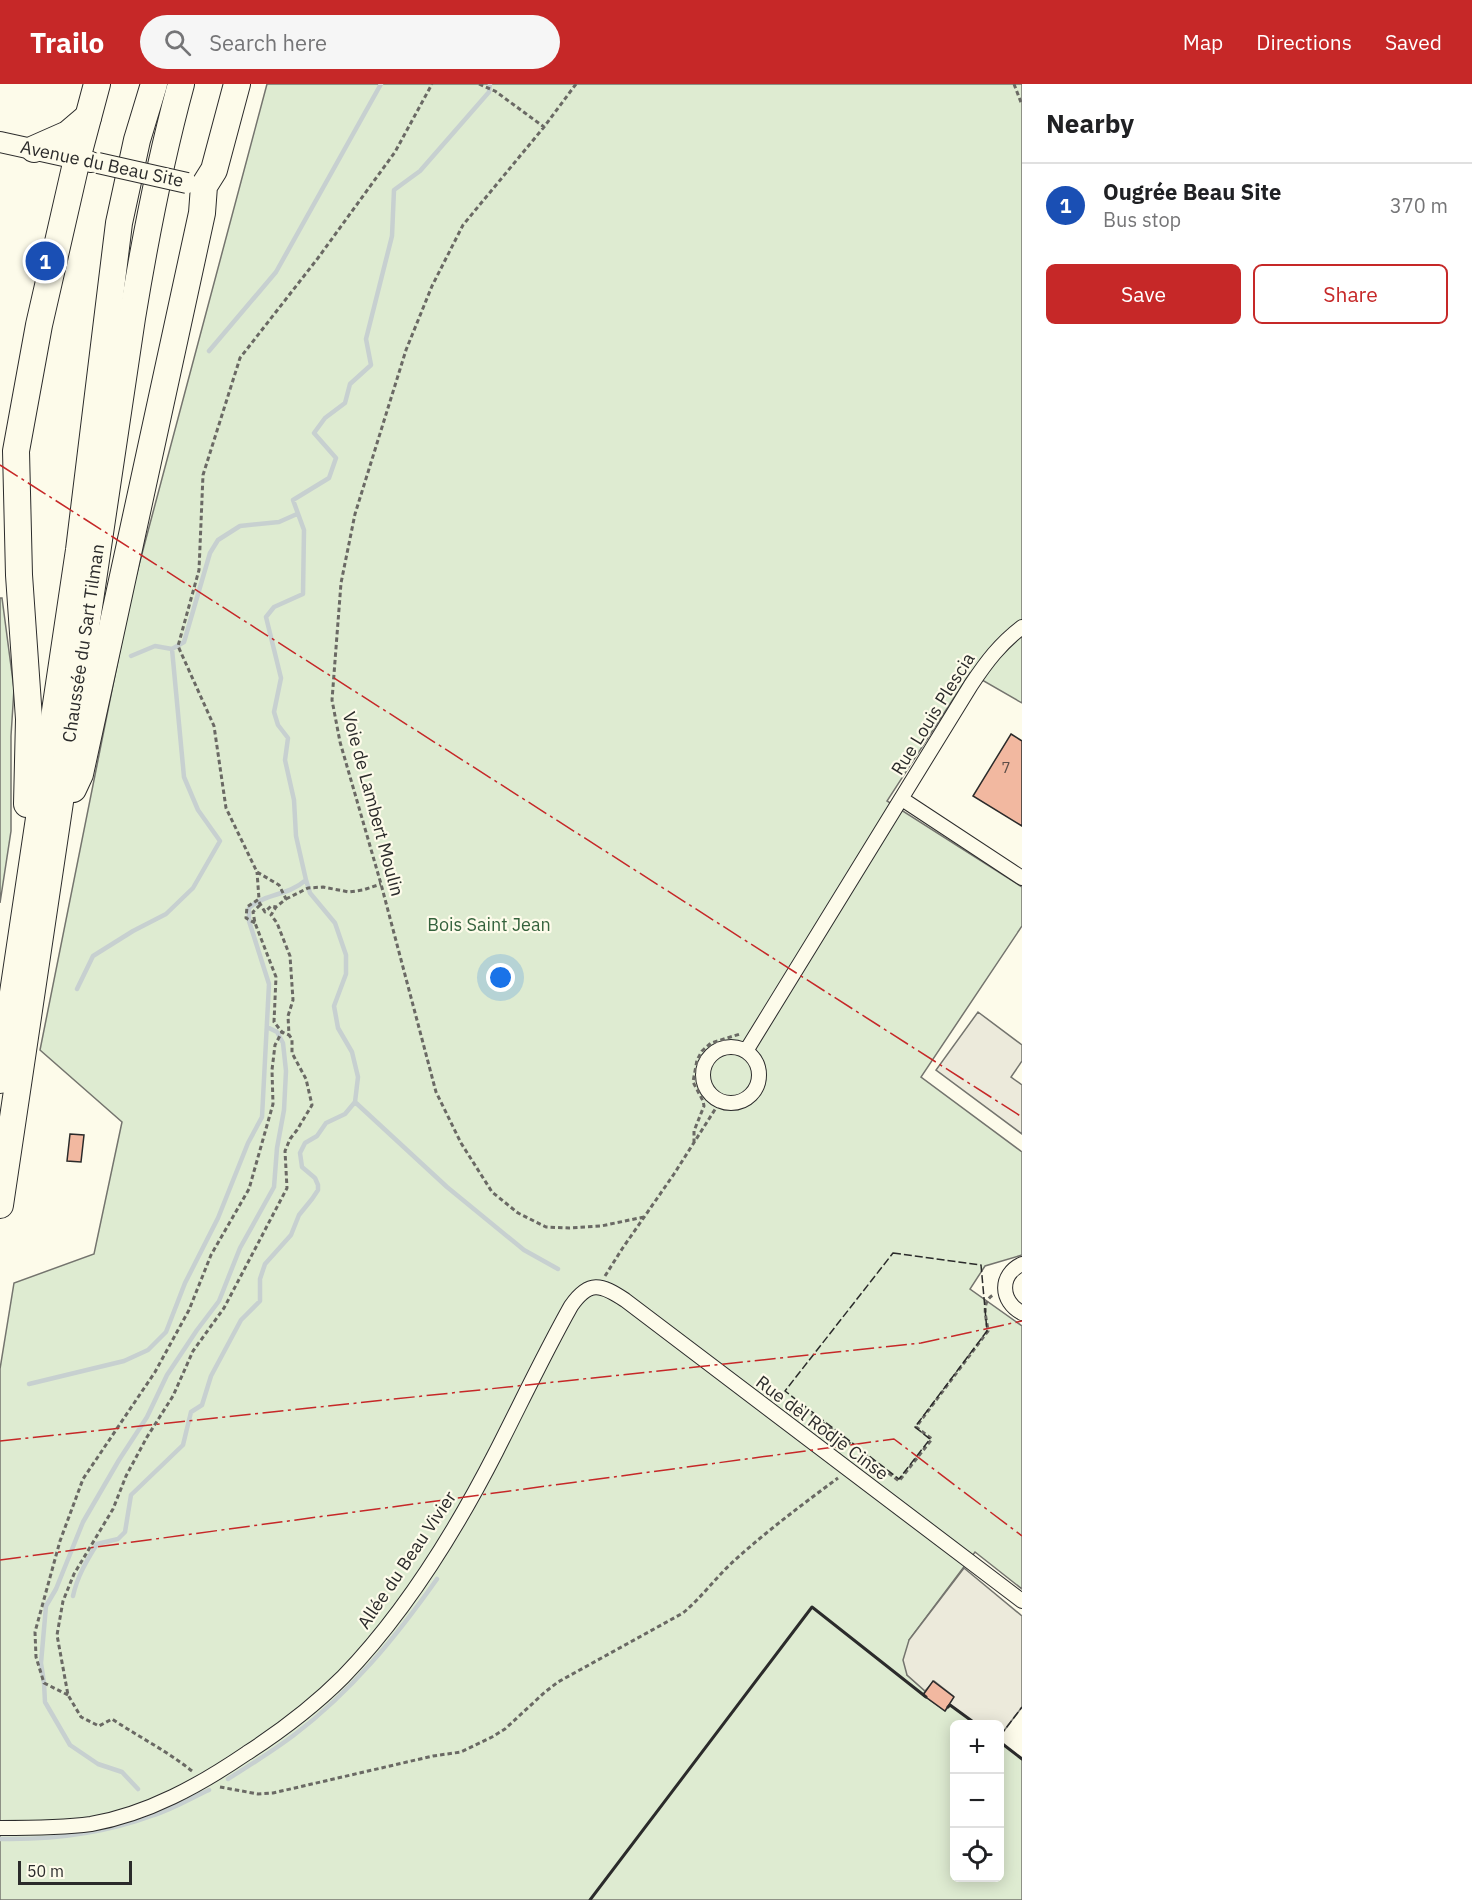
<!DOCTYPE html>
<html lang="en">
<head>
<meta charset="utf-8">
<style>
	body { margin:0; font-family:"IBM Plex Sans",sans-serif; background:#f6f6f6; color:#202124 }
	.controls { position:absolute; right:18px; bottom:18px; display:grid; overflow:hidden; border-radius:9px; box-shadow:0 3px 15px #0003 }
	.controls button { width:54px; height:54px; display:grid; place-items:center; padding:0; border:0; border-bottom:2px solid #e0e0e0; background:#fff; color:#202124; font:30px sans-serif }
	.scale { position:absolute; left:18px; bottom:15px; width:114px; box-sizing:border-box; padding-left:6px; border:3px solid #2b2b2b; border-top:0; font-size:16px; line-height:21px; white-space:nowrap; color:#2b2b2b; -webkit-text-stroke:4px #fdfbea; paint-order:stroke }
	.you { position:absolute; left:501px; top:894px; width:21px; height:21px; margin:-15px; border:4px solid #fff; border-radius:50%; background:#1a73e8; box-shadow:0 0 0 9px #1a73e833 }
	.badge { display:grid; place-items:center; width:39px; height:39px; border-radius:50%; background:#c62828; color:#fff; font-size:20px; font-weight:700 }
	.pin { position:absolute; translate:-50% -50%; border:3px solid #fff; box-shadow:0 2px 6px #0006 }
	.list { margin:0; padding:0; list-style:none }
	h2 { display:flex; justify-content:space-between; align-items:center; height:78px; margin:0; padding:0 24px; font-size:26px }
	h2 small { font-size:20px; font-weight:400; color:#757577 }
	.list li { display:grid; grid-template-columns:39px 1fr auto; gap:18px; align-items:center; box-sizing:border-box; height:84px; padding:0 24px; border-top:2px solid #e0e0e0 }
	.list b { display:block; font-size:22px; white-space:nowrap }
	.list p { margin:0; font-size:20px; white-space:nowrap; color:#757577 }
	.list em { font-size:20px; font-style:normal; color:#757577 }
	.actions { display:flex; gap:12px; padding:18px 24px }
	.actions a { flex:1; padding:14px 0; border:2px solid #c62828; border-radius:9px; text-align:center; font-size:21px; color:#c62828 }
	.actions .main { background:#c62828; color:#fff }
	.icon { flex:none; width:33px; height:33px; fill:none; stroke:currentColor; stroke-width:2; stroke-linecap:round; stroke-linejoin:round }
	.map { position:relative; flex:none; width:1022px; height:1816px; overflow:hidden }
	header { display:flex; align-items:center; gap:36px; box-sizing:border-box; height:84px; padding:0 30px; background:#c62828; color:#fff }
	header strong { font-size:28px }
	nav { display:flex; gap:33px; margin-inline-start:auto; font-size:21px }
	.search { width:420px; height:54px; background:#f6f6f6; display:flex; align-items:center; gap:15px; box-sizing:border-box; padding:0 21px; border-radius:33px; color:#757577; font-size:22px }
	main { display:flex }
	aside { flex:1; background:#fff }
	.map>svg:first-child { display:block }
</style>
</head>
<body>
<header>
<strong>Trailo</strong>
<div class="search"><svg class="icon" aria-label="search" viewBox="0 0 24 24"><circle cx="10" cy="10" r="6"/><path d="M15 15l6 6"/></svg>Search here</div>
<nav><a>Map</a><a>Directions</a><a>Saved</a></nav>
</header>
<main>
<div class="map">
<svg width="1022" height="1816" viewBox="0 0 1022 1816">
	<rect width="100%" height="100%" fill="#fdfbea"/>
	<path fill="#deebd1" stroke="#74746e" stroke-width="1.5" d="M267 0H1022V619L970 589 887 717 1022 803V842L921 993 1022 1068V1171L985 1182 970 1205 1022 1242V1505L975 1468 909 1556 907 1591 925 1607 923 1611 945 1627 950 1621 976 1640H954V1794H1000V1658L1022 1675V1816H0V1285L14 1199 94 1170 122 1038 40 966 131 511Z
		M0 514H2L14 605 11 652V747L0 819Z"/>
	<path fill="#eceadb" stroke="#74746e" stroke-width="1.5" d="M978 928 1022 961V977L1011 993 1022 1001V1050L936 986Z
		M964 1484 1022 1532V1623L1000 1652V1640H976L948 1619 953 1612 934 1597 925 1607 907 1591 903 1576 909 1556Z"/>
	<g fill="none" stroke-linecap="round" stroke-linejoin="round">
		<path stroke="#c7d0d0" stroke-width="4.5" d="M209 267 276 188 381 0
			M131 572 155 562 172 565 184 558 210 469 218 456 240 442 279 438 297 430
			M77 905 93 872 133 847 166 830 193 804 220 757 198 726 184 693 172 565
			M355 1018 447 1103 524 1166 558 1185
			M29 1300 124 1277 148 1266 166 1248 185 1199 218 1134 248 1059 262 1033 269 900 249 837V824C268 808 286 813 306 796
			M73 1512C77 1493 87 1476 97 1460L118 1455 125 1448 131 1411 183 1361 191 1328 202 1321 211 1292 241 1236 260 1217V1195L265 1180 291 1151 299 1131 312 1115 318 1106V1101L315 1094 302 1083 300 1069 305 1059 317 1052 326 1039 345 1030 355 1018 358 993 352 968 338 944 334 922 346 890V871L335 839 310 809 306 796 296 752 294 716 285 676 288 654 278 641 274 628 281 594 266 533 274 523 303 510 304 446 293 416 329 394 336 374 314 349 325 334 345 319 350 300 371 281 366 255 392 152 394 106 420 87 489 8 490 0
			M228 1695C250 1681 273 1667 294 1651 351 1608 396 1553 437 1495
			M138 1705 122 1688 98 1680 70 1661 45 1618 44 1599 41 1579 46 1522 56 1505 83 1438 119 1376 147 1333 167 1291 197 1246 219 1217 240 1164 274 1103 277 1064 284 1026 286 987 283 959 277 948 267 943
			M0 1755C51 1756 106 1749 154 1731 173 1725 191 1714 209 1706"/>
	</g>
	<path fill="#f2b8a0" stroke="#2b2b2b" stroke-width="1.5" d="M1011 650 1022 657V742L973 712Z
		M70 1050 84 1051 81 1078 67 1077Z
		M933 1597 954 1613 945 1627 923 1611Z"/>
	<g fill="none" stroke-linecap="round" stroke-linejoin="round">
		<defs>
			<path id="street" d="M902 715 1022 794
				M703 991a28 28 0 1 1 56 0a28 28 0 1 1-56 0Z
				M746 967 971 601C987 577 1000 560 1022 543
				M1022 1180C999 1191 1000 1217 1022 1229
				M0 1744C30 1744 61 1744 91 1740 148 1730 200 1701 247 1669 281 1647 314 1622 343 1593 406 1528 455 1448 496 1368 521 1319 544 1270 571 1222 589 1196 601 1200 625 1216L1022 1517"/>
			<path id="secondary" d="M0 58 91 78"/>
			<g id="highway">
				<path d="M34 65 68 50 88 33"/>
				<path d="M73 705 80 690 202 129 204 102 214 86 237 0"/>
				<path d="M27 720 29 635 19 491 16 367 39 241 77 75 97 0"/>
				<path d="M0 996 79 466 119 139 137 56 154 0"/>
				<path id="s1" d="M0 1121 132 234C145 155 160 77 181 0"/>
			</g>
		</defs>
		<use href="#street" stroke="#2b2b2b" stroke-width="16"/>
		<use href="#secondary" stroke="#2b2b2b" stroke-width="22"/>
		<use href="#highway" stroke="#2b2b2b" stroke-width="28"/>
		<path stroke="#6a6964" stroke-width="3" stroke-dasharray="4.5 3" stroke-linecap="butt" d="M479 0 495 7 544 43
			M576 0 544 43 463 141 432 202 406 266 355 430 341 499 332 616 340 658 381 800 436 1008 461 1059 492 1108 518 1129 546 1143 569 1144 601 1142 644 1133
			M1014 0 1022 21
			M286 815 308 804 323 803 349 808 363 806 381 800
			M259 818 265 828 271 822 276 823
			M260 821 253 828 255 839 276 893 274 938 282 948 289 951
			M255 839 246 834 247 823 259 815 257 788
			M694 1059V1047L704 1022 703 1017 693 998 697 976 702 967 711 959 740 950
			M605 1192 622 1165 674 1090 721 1016
			M801 1333 806 1326 899 1397 932 1355 916 1343 988 1247C987 1235 980 1219 993 1211
			M68 1611 44 1599 36 1573 35 1548 60 1457 83 1395 155 1288 189 1226 211 1171 249 1105 273 1020 272 986 275 961 282 948
			M192 1687C167 1667 139 1653 112 1635L99 1642 81 1633 68 1611 57 1551 63 1517 74 1490 113 1425 126 1392 147 1353 173 1312 193 1267 224 1224 287 1104 285 1067 290 1055 297 1046 312 1021 306 995 292 969V955L289 951 288 932 293 916 290 872 277 839 271 831 276 823 286 815 279 801 257 788 226 724 214 642 178 562 199 486 203 391 240 274 318 174 395 68 432 0
			M220 1703 258 1710 273 1709 433 1672 461 1668 492 1653 505 1645 545 1608 558 1598 683 1529C702 1513 717 1492 735 1476 768 1446 803 1420 838 1394"/>
		<use href="#street" stroke="#fdfbea" stroke-width="14"/>
		<use href="#secondary" stroke="#fdfbea" stroke-width="20"/>
		<use href="#highway" stroke="#fdfbea" stroke-width="26"/>
		<defs>
			<path id="secondary-bridge" d="M98 79 187 99"/>
		</defs>
		<use href="#secondary-bridge" stroke="#2b2b2b" stroke-width="22" stroke-linecap="butt"/>
		<use href="#secondary-bridge" stroke="#fdfbea" stroke-width="20"/>
		<path stroke="#2b2b2b" stroke-width="1.5" stroke-dasharray="8 3" stroke-linecap="butt" d="M893 1169 981 1181 987 1247 915 1343 930 1355 899 1395 785 1307Z
			M1000 1652 1022 1623"/>
		<path stroke="#2b2b2b" stroke-width="3" d="M948 1623 950 1621 976 1640
			M1000 1658 1022 1675
			M590 1816 812 1523 926 1613"/>
		<path stroke="#c62828" stroke-width="1.5" stroke-dasharray="21 4.5 3 4.5" stroke-linecap="butt" d="M0 381 1022 1033
			M0 1357 921 1259 1022 1237
			M0 1476 894 1355 1022 1452"/>
	</g>
	<g text-anchor="middle" stroke-width="4.5" stroke-linejoin="round" paint-order="stroke">
		<g font-size="15" fill="#5d4e48">
			<text x="1006" y="689">7</text>
		</g>
		<g font-size="18" fill="#2b2b2b" stroke="#fdfbea">
			<text transform="translate(102 80) rotate(12)" y="6">Avenue du Beau Site</text>
			<text dy="6" stroke="none"><textPath href="#s1" startOffset="568">Chaussée du Sart Tilman</textPath></text>
			<text transform="translate(933 630) rotate(-58)" y="6">Rue Louis Plescia</text>
			<text transform="translate(373 720) rotate(75)" y="6">Voie de Lambert Moulin</text>
			<text transform="translate(822 1344) rotate(37)" y="6">Rue dèl Rodje Cinse</text>
			<text transform="translate(407 1476) rotate(-56)" y="6">Allée du Beau Vivier</text>
		</g>
		<g font-size="18" fill="#34623c" stroke="#fdfbea">
			<text x="489" y="847">Bois Saint Jean</text>
		</g>
	</g>
</svg>
<div class="controls">
<button>+</button>
<button>−</button>
<button><svg class="icon" aria-label="locate" viewBox="0 0 24 24"><circle cx="12" cy="12" r="6"/><path d="M12 2v4M12 18v4M2 12h4M18 12h4"/></svg></button>
</div>
<div class="scale">50 m</div>
<div class="you"></div>
<div class="pin badge" style="left:45px;top:177px;background:#1a4fb4">1</div>
</div>
<aside>
<h2>Nearby<small></small></h2>
<ul class="list">
<li><span class="badge" style="background:#1a4fb4">1</span><div><b>Ougrée Beau Site</b><p>Bus stop</p></div><em>370 m</em></li>
</ul>
<div class="actions"><a class="main">Save</a><a>Share</a></div>
</aside>
</main>
</body>
</html>
